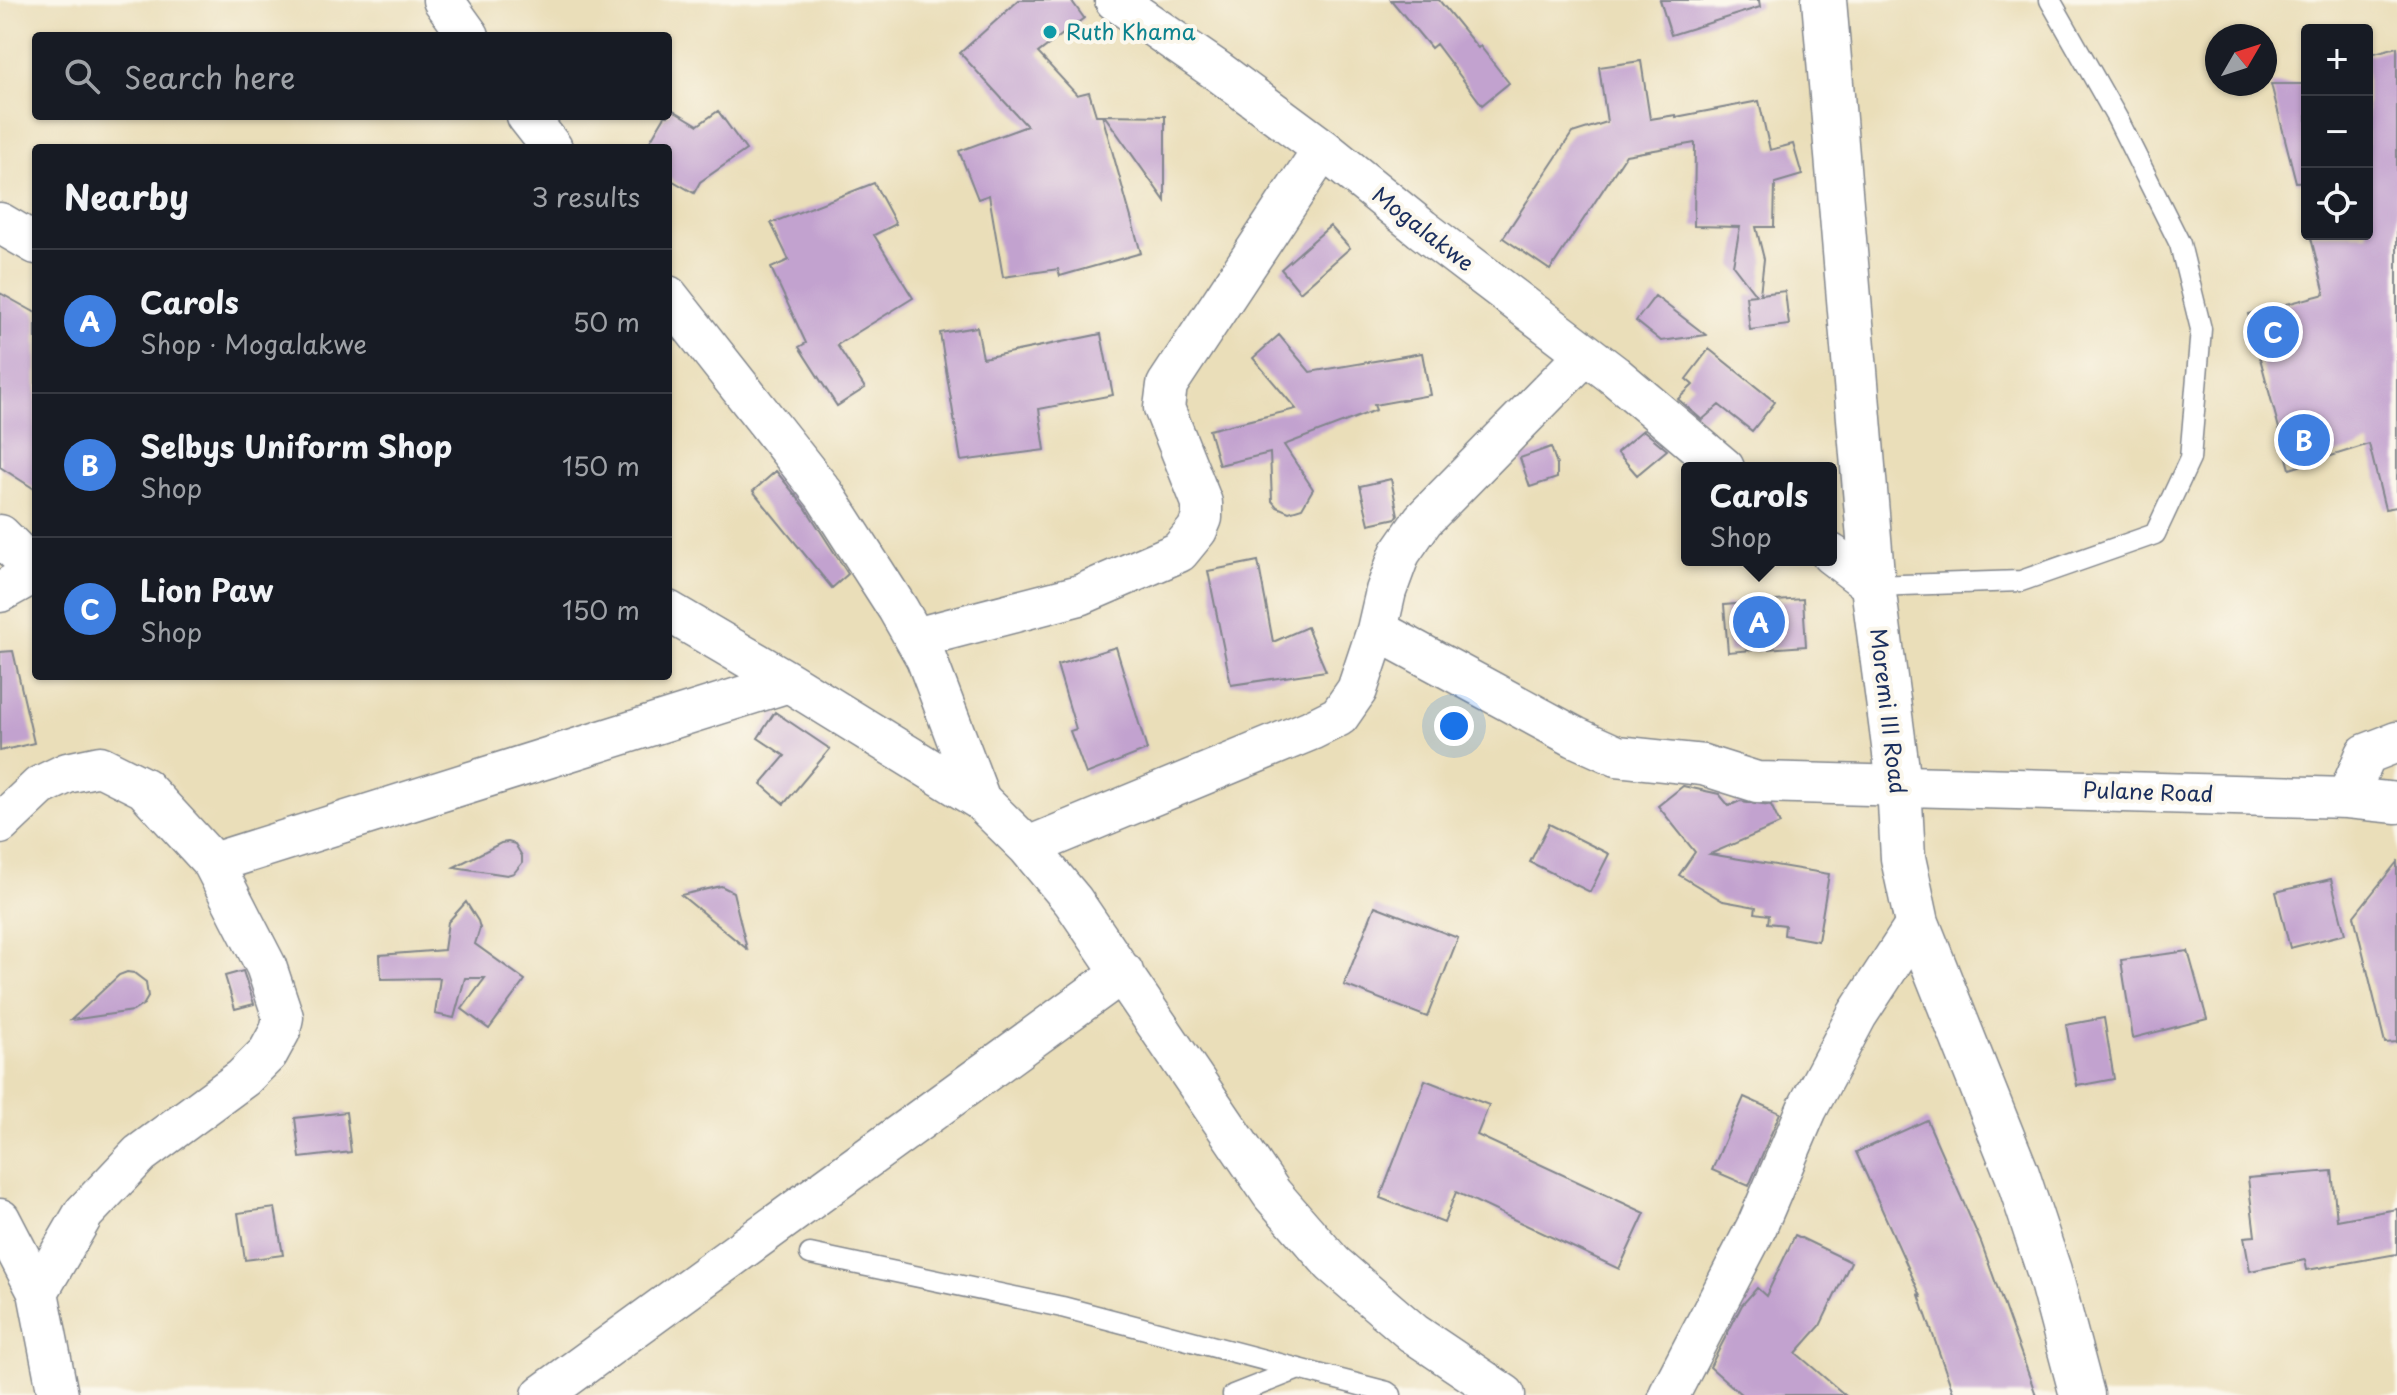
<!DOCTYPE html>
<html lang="en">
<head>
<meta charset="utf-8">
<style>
	body { margin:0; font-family:"Playpen Sans",sans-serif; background:#242831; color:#f1f3f6 }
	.controls { position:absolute; right:24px; top:24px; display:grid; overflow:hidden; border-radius:8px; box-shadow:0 2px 6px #0004 }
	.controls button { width:72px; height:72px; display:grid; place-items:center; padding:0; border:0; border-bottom:2px solid #363941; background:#171b24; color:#f1f3f6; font:40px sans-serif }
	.compass { position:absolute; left:2205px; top:24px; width:72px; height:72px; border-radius:50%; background:#171b24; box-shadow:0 2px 6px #0004; rotate:51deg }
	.you { position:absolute; left:1454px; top:726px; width:28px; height:28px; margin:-20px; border:6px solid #fff; border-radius:50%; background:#1a73e8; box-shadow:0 0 0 12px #1a73e833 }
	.badge { display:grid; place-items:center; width:52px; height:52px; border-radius:50%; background:#0f766e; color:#fff; font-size:26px; font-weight:700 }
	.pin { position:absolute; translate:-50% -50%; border:4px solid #fff; box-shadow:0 2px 8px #0006 }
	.popup { position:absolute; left:1681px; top:462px; width:156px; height:104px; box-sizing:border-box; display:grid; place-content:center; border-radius:8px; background:#171b24; filter:drop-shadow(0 2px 6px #0005); font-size:26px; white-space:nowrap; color:#9ea1a6 }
	.popup b { font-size:30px; color:#f1f3f6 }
	.popup::after { content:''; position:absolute; left:50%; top:100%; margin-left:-16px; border:16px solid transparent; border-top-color:#171b24 }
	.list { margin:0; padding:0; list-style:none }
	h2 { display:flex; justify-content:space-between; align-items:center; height:104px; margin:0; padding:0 32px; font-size:34px }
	h2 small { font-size:26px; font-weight:400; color:#9ea1a6 }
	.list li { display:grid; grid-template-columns:52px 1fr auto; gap:24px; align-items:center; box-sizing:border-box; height:144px; padding:0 32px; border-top:2px solid #363941 }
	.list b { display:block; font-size:30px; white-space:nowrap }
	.list p { margin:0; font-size:26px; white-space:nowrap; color:#9ea1a6 }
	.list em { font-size:26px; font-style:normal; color:#9ea1a6 }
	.icon { flex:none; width:44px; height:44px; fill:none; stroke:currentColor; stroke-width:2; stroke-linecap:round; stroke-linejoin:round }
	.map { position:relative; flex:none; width:2397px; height:1395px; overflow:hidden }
	.search { position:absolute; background:#171b24; box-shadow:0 2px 6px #0004; left:32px; top:32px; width:640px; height:88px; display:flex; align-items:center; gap:20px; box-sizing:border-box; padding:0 28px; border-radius:8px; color:#9ea1a6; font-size:30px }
	.panel { position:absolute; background:#171b24; box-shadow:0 2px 6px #0004; left:32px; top:144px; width:640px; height:536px; border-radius:8px }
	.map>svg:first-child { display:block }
</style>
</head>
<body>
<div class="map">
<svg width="2397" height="1395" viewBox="0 0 2397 1395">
	<rect width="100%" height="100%" fill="#fbf7ec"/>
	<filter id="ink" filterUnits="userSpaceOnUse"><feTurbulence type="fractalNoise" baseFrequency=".0125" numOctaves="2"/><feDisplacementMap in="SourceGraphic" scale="16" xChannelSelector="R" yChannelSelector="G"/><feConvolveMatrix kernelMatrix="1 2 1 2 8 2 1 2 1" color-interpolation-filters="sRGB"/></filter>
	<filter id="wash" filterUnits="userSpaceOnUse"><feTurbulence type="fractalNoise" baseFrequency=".006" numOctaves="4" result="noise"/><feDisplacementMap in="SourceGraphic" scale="32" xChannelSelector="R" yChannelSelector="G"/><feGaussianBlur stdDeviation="1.8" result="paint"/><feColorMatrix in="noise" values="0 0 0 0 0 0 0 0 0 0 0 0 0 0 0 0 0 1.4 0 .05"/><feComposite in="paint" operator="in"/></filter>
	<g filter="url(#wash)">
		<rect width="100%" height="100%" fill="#eadeb9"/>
		<g id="blocks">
			<path fill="#c2a2cf" d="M1019 0H1071L1084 18 1038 53 1077 95 1089 92 1096 115H1102L1141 253 1060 276 1058 269 1003 277 989 195 978 199 959 151 1027 126 960 53Z
				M1391 0H1439L1478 48 1480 46 1509 83 1482 105 1436 44 1431 48Z
				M1660 0H1759L1760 7 1671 35Z
				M2397 47V507L2385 509 2369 444 2290 469 2248 314 2325 294 2310 234H2367V55Z
				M1641 61 1650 119 1676 115V117L1759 101 1770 150 1793 144 1802 175 1775 183 1774 227H1756L1764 259 1760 294 1785 291 1789 325 1750 330 1746 296 1756 295 1733 265 1740 227 1694 226 1695 143 1626 155 1550 270 1503 238 1572 133 1607 122 1599 67Z
				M2271 84H2307V181L2296 182Z
				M670 108 698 125 718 111 746 150 700 182 694 193 668 178V148H646L665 116H668Z
				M1104 115 1165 116V201Z
				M874 183 896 224 874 235 913 298 837 345 865 388 837 406 799 347 806 343 771 268 789 260 771 223Z
				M1330 226 1350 248 1300 292 1281 269Z
				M0 293 36 313V490L0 467Z
				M1655 296 1706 335 1661 341 1636 321Z
				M977 327 983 358 1101 334 1113 395 1039 409 1045 450 961 461 940 333Z
				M1279 335 1310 372 1422 353 1430 395 1374 405 1376 410 1284 445 1313 489 1302 508 1289 512 1277 507 1272 501 1270 453 1219 465 1209 430 1296 409 1253 358Z
				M1709 349 1775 402 1752 431 1719 405 1702 420 1678 399 1693 385 1686 379Z
				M1643 430 1667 450 1637 475 1617 452Z
				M1551 447 1557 465V478L1530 487 1520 458Z
				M776 471 805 507 848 574 832 588 753 491Z
				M1391 479 1398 515 1396 518 1369 524 1360 486Z
				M1258 561 1273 642 1307 627 1326 671 1231 685 1208 571Z
				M1803 599 1806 646 1728 652 1724 605Z
				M1116 647 1147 750 1086 774 1070 731 1076 729 1057 665Z
				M13 651 34 743 0 751V652Z
				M775 712 830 749 784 804 761 784 785 756 758 738Z
				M1683 786 1719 794 1729 806 1740 801 1771 805 1780 824 1710 854 1829 874 1818 941 1784 935 1785 925 1768 923 1769 915 1755 913 1756 907 1723 901 1679 875 1695 852 1658 806Z
				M1549 824 1609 854 1590 892 1530 862Z
				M508 842 515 844 522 856V863L514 873 507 875 454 867 501 843Z
				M2397 862V1042L2385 1043 2354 916Z
				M2331 879 2345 934 2290 948 2276 892Z
				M721 886 733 892 747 949 681 895Z
				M466 902 478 921 480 928 475 944 525 980 489 1029 462 1009 485 978H465L454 1018 435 1014 440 978 381 979 380 955 444 950 448 922Z
				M1375 906 1458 938 1427 1017 1344 985Z
				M2188 951 2207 1019 2133 1038 2121 960Z
				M243 971 254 1004 235 1009 225 976Z
				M127 972 134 973 146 982 148 997 144 1004 133 1011 71 1020 119 975Z
				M2104 1018 2114 1079 2077 1086 2066 1025Z
				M1425 1080 1489 1105 1477 1135 1645 1213 1619 1269 1456 1192 1444 1223 1380 1198Z
				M1744 1097 1780 1113 1749 1186 1712 1170Z
				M346 1112 351 1152 300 1158 295 1118Z
				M1927 1120 1981 1242 2036 1395H1954L1919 1295 1921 1296 1856 1152Z
				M2332 1171 2337 1220 2397 1209V1254L2307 1270 2305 1260 2250 1271 2244 1237 2255 1236 2248 1178Z
				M275 1208 283 1255 245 1260 238 1213Z
				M1795 1235 1851 1262 1820 1326 1796 1353 1845 1395H1742L1710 1367 1742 1305 1757 1288 1766 1296Z"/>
		</g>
	</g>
	<g filter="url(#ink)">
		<use href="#blocks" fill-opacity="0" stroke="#82868c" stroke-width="2"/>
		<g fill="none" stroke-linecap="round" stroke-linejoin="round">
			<defs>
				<path id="service" d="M1873 586 2021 581 2155 534 2190 459 2201 329 2180 244 2117 118 2050 0
					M810 1254 1062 1307 1387 1392 1391 1395
					M1233 1395 1299 1369"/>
				<path id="minor" d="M443 0 469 36
					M1115 0 1219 72 1323 149 1422 229 1614 375 1724 468
					M527 116 552 148
					M0 223 36 244
					M668 296 824 494 898 609 926 658 980 800
					M0 535 36 571
					M1831 554 1873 586
					M0 592 36 572
					M668 611 789 682 980 800 1028 847 1073 901 1272 1194 1333 1264 1413 1333 1505 1395
					M1377 630 1575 737 1617 756 1703 765 1757 782 2347 798 2397 803
					M915 638 1080 595 1179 552 1197 530 1202 518V503L1164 408 1167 385 1323 149
					M2347 798 2366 754 2397 742
					M0 824 40 786 67 773 100 766 144 788 213 863 266 966 283 1017 280 1031 268 1053 243 1078 140 1154 84 1213 38 1292
					M1028 847 1311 730 1339 716 1357 690 1377 630 1386 591 1400 553 1423 520 1586 354
					M213 863 789 682
					M0 1219 38 1292 58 1395
					M542 1395 1123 972
					M1669 1395 1757 1226 1807 1109 1857 1015 1917 923"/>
				<path id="tertiary" d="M1824 0 1873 586 1899 784 1903 858 1917 923 2017 1174 2049 1271 2082 1395"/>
			</defs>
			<use href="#service" stroke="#82868c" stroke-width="23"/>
			<use href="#minor" stroke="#82868c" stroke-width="43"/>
			<use href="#tertiary" stroke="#82868c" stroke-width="47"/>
			<use href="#service" stroke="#fff" stroke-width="20"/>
			<use href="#minor" stroke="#fff" stroke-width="40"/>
			<use href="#tertiary" stroke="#fff" stroke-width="44"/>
		</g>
	</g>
	<circle fill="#0f9aa8" stroke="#fbf7ec" stroke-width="3" cx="1050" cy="32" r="8"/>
	<g text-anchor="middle" stroke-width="8" stroke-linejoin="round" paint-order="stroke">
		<g font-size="22" fill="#0d838f" stroke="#fbf7ec" text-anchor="start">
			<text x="1066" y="40">Ruth Khama</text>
		</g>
		<g font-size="22" fill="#1b2f5e" stroke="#fbf7ec">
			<text transform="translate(1423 229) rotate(38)" y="8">Mogalakwe</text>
			<text transform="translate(1888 711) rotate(83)" y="8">Moremi III Road</text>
			<text transform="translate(2148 792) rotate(2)" y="8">Pulane Road</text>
		</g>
	</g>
</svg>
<div class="controls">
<button>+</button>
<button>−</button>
<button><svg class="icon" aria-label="locate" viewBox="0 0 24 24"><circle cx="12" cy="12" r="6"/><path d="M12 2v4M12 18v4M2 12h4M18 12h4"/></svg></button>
</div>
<svg class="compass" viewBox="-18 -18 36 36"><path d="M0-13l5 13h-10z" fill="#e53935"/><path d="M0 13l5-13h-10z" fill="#9ea1a6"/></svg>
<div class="you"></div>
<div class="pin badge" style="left:1759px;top:622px;background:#3f7fe0">A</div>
<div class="popup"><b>Carols</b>Shop</div>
<div class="pin badge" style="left:2304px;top:440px;background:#3f7fe0">B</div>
<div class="pin badge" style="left:2273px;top:332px;background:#3f7fe0">C</div>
<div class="search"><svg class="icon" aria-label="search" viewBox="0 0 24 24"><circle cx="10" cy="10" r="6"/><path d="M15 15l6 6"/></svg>Search here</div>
<section class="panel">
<h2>Nearby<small>3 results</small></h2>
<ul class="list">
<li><span class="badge" style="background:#3f7fe0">A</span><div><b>Carols</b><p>Shop · Mogalakwe</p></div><em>50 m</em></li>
<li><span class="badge" style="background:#3f7fe0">B</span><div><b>Selbys Uniform Shop</b><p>Shop</p></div><em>150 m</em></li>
<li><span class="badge" style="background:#3f7fe0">C</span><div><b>Lion Paw</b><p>Shop</p></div><em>150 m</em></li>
</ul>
</section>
</div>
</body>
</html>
